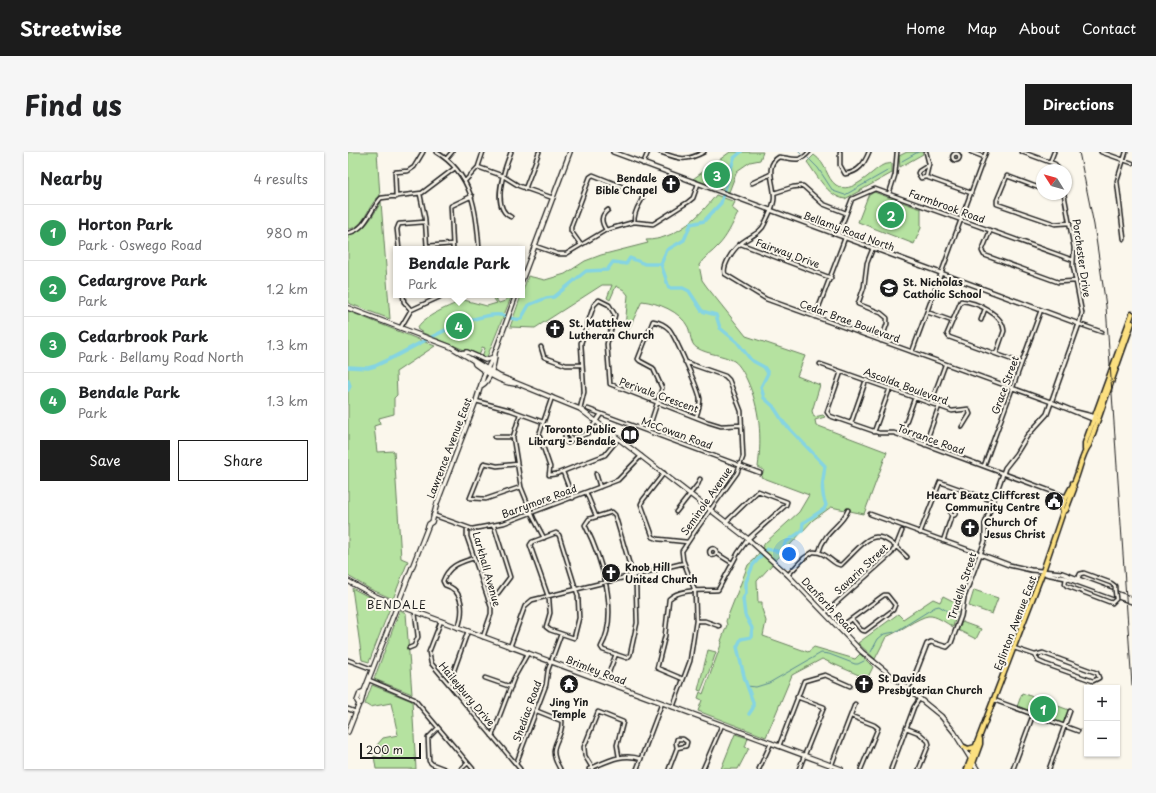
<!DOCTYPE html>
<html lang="en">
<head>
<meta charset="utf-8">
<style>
	body { margin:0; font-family:"Playpen Sans",sans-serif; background:#f6f6f6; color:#202124 }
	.controls { position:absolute; right:12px; bottom:12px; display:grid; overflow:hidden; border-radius:0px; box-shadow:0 1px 3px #0004 }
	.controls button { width:36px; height:36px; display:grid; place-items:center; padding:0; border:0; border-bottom:1px solid #e0e0e0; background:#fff; color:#202124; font:20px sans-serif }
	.compass { position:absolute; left:688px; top:12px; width:36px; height:36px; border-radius:50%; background:#fff; box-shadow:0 1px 3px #0004; rotate:307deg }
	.scale { position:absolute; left:12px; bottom:10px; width:61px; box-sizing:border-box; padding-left:4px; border:2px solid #1c1c1c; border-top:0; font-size:11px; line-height:14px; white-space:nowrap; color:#1c1c1c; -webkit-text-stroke:3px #fbf7ec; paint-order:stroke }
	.you { position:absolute; left:441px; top:402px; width:14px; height:14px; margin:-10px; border:3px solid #fff; border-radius:50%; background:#1a73e8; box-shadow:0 0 0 6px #1a73e833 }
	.badge { display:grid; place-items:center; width:26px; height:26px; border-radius:50%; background:#1c1c1c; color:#fff; font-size:13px; font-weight:700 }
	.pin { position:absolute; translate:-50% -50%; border:2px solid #fff; box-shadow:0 1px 4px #0006 }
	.popup { position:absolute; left:45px; top:94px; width:132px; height:52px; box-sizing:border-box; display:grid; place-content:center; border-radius:0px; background:#fff; filter:drop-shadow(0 1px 3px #0005); font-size:13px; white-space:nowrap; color:#757577 }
	.popup b { font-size:15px; color:#202124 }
	.popup::after { content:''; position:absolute; left:50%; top:100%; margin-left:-8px; border:8px solid transparent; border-top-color:#fff }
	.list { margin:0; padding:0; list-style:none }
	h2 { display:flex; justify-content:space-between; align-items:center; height:52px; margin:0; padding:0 16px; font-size:17px }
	h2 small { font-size:13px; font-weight:400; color:#757577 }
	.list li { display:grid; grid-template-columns:26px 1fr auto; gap:12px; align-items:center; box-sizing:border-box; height:56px; padding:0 16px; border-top:1px solid #e0e0e0 }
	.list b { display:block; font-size:15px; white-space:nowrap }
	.list p { margin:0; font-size:13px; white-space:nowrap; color:#757577 }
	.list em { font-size:13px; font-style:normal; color:#757577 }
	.actions { display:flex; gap:8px; padding:12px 16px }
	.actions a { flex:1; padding:9px 0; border:1px solid #1c1c1c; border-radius:0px; text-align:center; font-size:14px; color:#1c1c1c }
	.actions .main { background:#1c1c1c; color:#fff }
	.map { position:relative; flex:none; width:784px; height:617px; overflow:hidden; border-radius:0px }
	header { display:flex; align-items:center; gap:24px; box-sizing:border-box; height:56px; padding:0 20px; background:#1c1c1c; color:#fff }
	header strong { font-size:19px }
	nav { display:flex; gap:22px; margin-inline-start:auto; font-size:14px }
	.intro { display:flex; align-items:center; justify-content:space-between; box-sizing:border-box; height:96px; padding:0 24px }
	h1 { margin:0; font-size:28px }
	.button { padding:10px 18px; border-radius:0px; background:#1c1c1c; color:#fff; font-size:14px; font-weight:700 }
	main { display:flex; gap:24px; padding:0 24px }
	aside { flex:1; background:#fff; border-radius:0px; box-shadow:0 1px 3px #0004 }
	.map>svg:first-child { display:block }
</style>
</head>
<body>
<header>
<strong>Streetwise</strong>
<nav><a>Home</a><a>Map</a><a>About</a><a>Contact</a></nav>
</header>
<div class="intro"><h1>Find us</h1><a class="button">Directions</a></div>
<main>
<aside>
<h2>Nearby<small>4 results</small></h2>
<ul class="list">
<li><span class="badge" style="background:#2e9e5b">1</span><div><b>Horton Park</b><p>Park · Oswego Road</p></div><em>980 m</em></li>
<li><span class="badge" style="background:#2e9e5b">2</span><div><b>Cedargrove Park</b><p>Park</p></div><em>1.2 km</em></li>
<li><span class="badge" style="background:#2e9e5b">3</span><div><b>Cedarbrook Park</b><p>Park · Bellamy Road North</p></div><em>1.3 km</em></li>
<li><span class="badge" style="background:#2e9e5b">4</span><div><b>Bendale Park</b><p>Park</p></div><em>1.3 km</em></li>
</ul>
<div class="actions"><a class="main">Save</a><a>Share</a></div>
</aside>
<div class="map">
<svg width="784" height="617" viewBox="0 0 784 617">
	<rect width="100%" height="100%" fill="#fbf7ec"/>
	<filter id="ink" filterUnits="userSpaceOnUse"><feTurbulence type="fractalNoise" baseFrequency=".025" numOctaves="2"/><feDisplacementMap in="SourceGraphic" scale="8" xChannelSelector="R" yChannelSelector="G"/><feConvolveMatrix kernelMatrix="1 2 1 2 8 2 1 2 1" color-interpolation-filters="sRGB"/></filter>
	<g filter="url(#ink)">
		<path fill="#b5e2a0" stroke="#687f5e" d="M0 0H29L32 44C19 52 18 76 0 77Z
			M382 0H415L412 8 402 10 389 19 381 40 345 27Z
			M559 0H574L575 2 552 15 551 4Z
			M466 3C479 12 478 26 488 33 504 44 523 19 535 13 537 12 541 12 544 11V21L497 47C479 44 469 23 459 10Z
			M526 40 573 57V76L566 92 510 70 520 44Z
			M368 43 387 50 384 56 390 61C384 73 379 85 370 94 364 101 356 105 351 113L354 128 359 135 398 184 457 204 449 224 472 233 464 259 466 265 475 263 477 265 467 268 468 273 539 300 516 362 483 355 465 368 409 429 410 450H414V457L418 469 415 484 460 500 466 495 507 507 512 502 525 515 520 525 513 524 474 507 444 523 418 585 350 559 354 548 350 546 352 540 355 542 374 490 373 489 379 473 378 469 400 413 407 407 417 391 451 360 461 343 413 325 416 318 410 315C414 285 412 256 399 228 396 222 392 213 386 209 374 202 361 203 349 196 342 192 343 182 340 175 332 159 310 151 294 149L281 177 277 175 280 143 276 138 268 134 262 148 259 146 264 133H254L187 176 162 175 180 124 197 128 217 122 237 109 253 103 300 91 298 88C327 88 351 65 368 43Z
			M33 50 42 167 0 151V82C17 81 25 63 33 50Z
			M143 143H145L151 151 157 149 164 143 139 205H134L137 196 134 195 131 204 75 181 69 177C73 165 104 153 116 148L139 154 149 151Z
			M0 159 87 194 48 220 49 243 46 246V262L31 266 32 272 26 274 29 300 46 299 53 406 60 409 45 447 22 437 0 424Z
			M4 436 42 456 21 510 14 508Z
			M626 438 650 446 644 462 621 454Z
			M595 444 611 452 605 475C598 471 588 463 580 464 571 465 549 481 538 485L527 507 510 491 550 462 555 467 585 447 592 450Z
			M52 458 58 461 64 542 26 527Z
			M614 470 633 477 628 487 610 478Z
			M360 498 368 500C364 514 358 525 353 539L350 538Z
			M24 533 64 549 68 617H28L26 604 34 607 38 596 29 593 35 586 50 583 43 551 22 555 17 552Z
			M674 541 721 558 716 572 669 555Z
			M387 582 400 586 397 595 401 596 390 617H373Z"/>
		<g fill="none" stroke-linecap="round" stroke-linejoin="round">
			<path stroke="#5b8a93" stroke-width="1" d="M451 0 453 2
				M460 6 470 16 485 39 497 43 541 18
				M554 9 570 0
				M523 500 530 487 536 482 547 480 587 455 591 454 607 464
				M399 534 408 535 421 531 473 501 481 502 507 512H510L516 509"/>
			<path stroke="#85d4e2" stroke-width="3.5" d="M313 112 321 136H335L341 139 354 159 368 163 372 176 389 190 403 208 416 215 420 221 413 235 416 246 425 254 436 271 477 314C475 329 472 339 478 353L476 357 455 371 454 379 438 390 433 400 419 397 405 413 398 430V441L395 447 397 463 404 476 403 485 393 487 389 495 397 528 405 550V556L401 562
				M313 112 319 98 336 88 343 72 356 69 373 51 386 6 393 0
				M0 215 20 216 27 214C59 200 89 179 122 168 129 166 146 162 153 163 161 164 164 169 173 167L181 153 198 146 206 145 238 119 259 118 265 110 278 112 282 106 297 112H313
				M0 228 2 234 0 238"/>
			<defs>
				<path id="minor" d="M88 0C124 21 129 59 131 97
					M163 0C157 15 142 56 163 65
					M312 0C331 7 337 10 356 0
					M461 0C451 12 444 6 431 5 415 14 428 34 426 48 425 56 420 64 417 71 413 82 399 85 391 93 385 98 374 114 377 122L418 147 703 250
					M492 0V13L497 22C511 20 516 12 521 0
					M578 0 581 12 578 25 623 41
					M623 0 636 5
					M674 0 707 12 711 18
					M753 0 784 11
					M604.5 5a3.5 3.5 0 1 1 7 0a3.5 3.5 0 1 1-7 0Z
					M98 7 104 0
					M702 10 706 0
					M295 12 300 0
					M130 15 155 24 171 34 205 46
					M578 25 573 26 570 21 571 19 579 14
					M117 29 130 15 135 0
					M404 31 423 22
					M177 37 191 0
					M694 37 659 24 649 48V52L707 72 722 71
					M426 41 445 35 455 34 475 52 498 61
					M72 42 77 66 79 97
					M541 42 547 23 549 0
					M716 42 726 96 725 114 734 161 731 172 754 180
					M48 45 47 20 60 19 66 15 75 0
					M258 78C253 70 252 64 260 58
					M642 79 634 99 636 103 710 130 728 129
					M0 81C18 78 22 58 33 46L74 41 107 16
					M490 83 504 47 527 37 725 108
					M776 87 769 29 778 0
					M393 92 483 126
					M233 93 223 79V75L242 25 245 23 295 43C295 50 286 55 286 70
					M79 94 105 92
					M187 94 210 102H218L258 78 286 70 305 72 340 50 345 46 350 32
					M525 96 519 111 516 135 510 152 533 161 539 166V172L533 189
					M51 97 49 77 51 72 77 70
					M105 97 103 54 124 44
					M55 143 56 150 63 158
					M579 160 604 169
					M467 165 497 86
					M633 168 637 157
					M53 175 63 158 96 143
					M193 195 196 205 218 213H234
					M564 200 638 0
					M648 202 656 179C655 162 628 150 613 149L599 182 601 185 673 211
					M472 212 604 259 620 257 622 262 614 275
					M493 220 479 260 482 264 531 281H546L719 345
					M204 245 191 283 202 315 201 323 208 322 257 303 270 287
					M128 249 162 258 195 270
					M583 251 597 213
					M232 257 236 240 233 191 246 153 251 148 261 153 267 163 259 192 262 232 360 270 373 274 394 273
					M240 257 412 321
					M172 262 165 285 173 335 186 367 196 386
					M503 271 518 228
					M300 279 314 236 305 216 292 209 290 207 305 169C310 170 317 173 321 177 327 184 351 238 352 247 352 254 350 259 348 265
					M526 280 542 236
					M553 284 567 245
					M147 285H165
					M223 288 221 279H217V290L220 291 223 288 240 281 253 262
					M577 293 591 254
					M169 312 149 314 136 311 122 346 138 347 173 335
					M636 314 693 158
					M215 320 225 346
					M316 321 295 348 293 352 305 385 310 387 339 390
					M248 322 252 335
					M238 340 248 364
					M602.5 361a2.5 2.5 0 1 1 5 0a2.5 2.5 0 1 1-5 0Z
					M264 360 267 363 288 434 289 471 282 503 279 506 255 498 253 495C272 461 253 405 237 373L241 367Z
					M328 360 350 332 352 327
					M522 362 632 402
					M85 363 124 377 156 371 270 328 293 304
					M119 377V385L143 455V462L135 485
					M208 381 211 383 230 444 231 466 226 486 202 478 198 475 202 461 201 447 182 393 184 390Z
					M572 381 592 330 645 349
					M595 389 604 363
					M361.5 400a3.5 3.5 0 1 1 7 0a3.5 3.5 0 1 1-7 0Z
					M471 400C477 378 493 375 500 358
					M368 401 384 411
					M440 423 456 406 465 400C479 399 484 413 493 413 522 385 526 371 559 405
					M718 426 717 432 719 434 764 451 768 447
					M730 427 732 422 736 421 763 431 767 434V438
					M140 447 150 441 162 425 146 374
					M477 461 543 402 548 394 554 379
					M93 469 81 500 83 511 172 617
					M348 469H357L371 474
					M110 476C116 460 116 438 97 433L95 429C101 413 111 411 126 406
					M491 476 536 443H539L547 453 545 458 517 479 513 478 504 467
					M162 495 177 454 184 448 336 411
					M61 496 66 494 70 485 67 460
					M666 496 687 503 695 501 749 521 751 526 745 529 697 512 690 509 687 503
					M0 508 24 517
					M137 526 163 535
					M335 527 309 516 317 484 321 447C332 436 355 439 370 438L390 401 400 387 438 353 439 350 410 339 378 370
					M21 528 66 547 125 617
					M257 530 268 502
					M101 532 120 479
					M449 545 476 555 451 617
					M646 548 730 579
					M325 555 342 509 348 469 347 439 335 408 334 399 348 378 389 321 395 305 393 259 381 228 377 224 337 210
					M0 557 8 560
					M189 559 214 569C215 590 197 592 212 617
					M503 564 526 573 530 576 513 617
					M90 576 80 586 81 609 84 612 97 617
					M558 576 571 581 580 589 581 592 571 617
					M144 584 166 526 180 501
					M431 594 456 529 477 523 502 534
					M168 612 198 533 200 518 213 482
					M113 617 120 611
					M241 617C258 610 274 600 293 607
					M245 617 237 604 236 595 250 560 275 570 269 593 271 605
					M289 617 314 551
					M321 617 329 596 328 591 329 587H335L339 590 338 594 329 596
					M355 617 374 573
					M411 617 423 591
					M482 617 507 552
					M543 617 566 555 572 546
					M665 617 685 563
					M701 617 722 559"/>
				<path id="tertiary" d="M265 0 731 172 699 262 679 284 668 302 657 316 637 372V389L616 445 613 464 603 491 599 495 583 490 579 492 565 528 559 537
					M703 250 747 268
					M728 260 748 265
					M632 402 661 413 683 418 714 421 784 447
					M695 419 698 422 718 426 784 450"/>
				<path id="secondary" d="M174 128 222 0
					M0 156 103 195 151 224 232 257 400 387 440 423 514 500 593 564 606 580 629 617
					M113 201 119 200 137 208 143 206
					M126 209 127 212C139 221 153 231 167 232
					M133 234C142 230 147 211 147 201
					M0 429 27 444 55 455 493 617
					M11 552 9 549 12 541 16 539
					M0 580 11 552 13 551 16 539 81 372 84 370 89 351 128 249 136 223 147 201 168 143"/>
				<path id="primary" d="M737 298V291L784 162
					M715 360 714 356C717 347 721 339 726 331 732 318 733 304 741 293L784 171
					M616 595 620 597 627 595
					M619 617 695 419 715 360 718 358 726 337 725 331
					M623 617 632 592V587"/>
			</defs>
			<use href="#minor" stroke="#1c1c1c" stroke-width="5.5"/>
			<use href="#tertiary" stroke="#1c1c1c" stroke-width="6"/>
			<use href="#secondary" stroke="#1c1c1c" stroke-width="6"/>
			<use href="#primary" stroke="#1c1c1c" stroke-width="7"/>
			<use href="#minor" stroke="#fbf7ec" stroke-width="2.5"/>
			<use href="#tertiary" stroke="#fbf7ec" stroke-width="3"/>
			<use href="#secondary" stroke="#fbf7ec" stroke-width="3.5"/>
			<use href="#primary" stroke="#fce080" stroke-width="4"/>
			<path stroke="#1c1c1c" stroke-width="1" d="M731 0 746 73 758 154 784 533"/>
			<defs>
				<path id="minor-bridge" d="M767 438 768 447"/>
			</defs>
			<use href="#minor-bridge" stroke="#1c1c1c" stroke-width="5.5" stroke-linecap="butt"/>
			<use href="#minor-bridge" stroke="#fbf7ec" stroke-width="2.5"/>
		</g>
	</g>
	<defs>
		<symbol id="church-disc" viewBox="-11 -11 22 22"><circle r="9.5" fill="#1c1c1c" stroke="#fbf7ec"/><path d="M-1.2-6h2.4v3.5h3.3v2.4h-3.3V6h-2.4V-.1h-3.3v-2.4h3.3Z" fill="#fff"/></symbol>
		<symbol id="school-disc" viewBox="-11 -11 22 22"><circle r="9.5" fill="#1c1c1c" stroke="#fbf7ec"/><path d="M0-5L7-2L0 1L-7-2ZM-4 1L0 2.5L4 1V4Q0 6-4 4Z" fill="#fff"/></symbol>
		<symbol id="library-disc" viewBox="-11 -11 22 22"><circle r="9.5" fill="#1c1c1c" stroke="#fbf7ec"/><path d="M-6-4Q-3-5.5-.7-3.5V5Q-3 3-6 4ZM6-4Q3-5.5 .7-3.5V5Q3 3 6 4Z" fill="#fff"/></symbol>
		<symbol id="civic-disc" viewBox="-11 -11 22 22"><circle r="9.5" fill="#1c1c1c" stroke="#fbf7ec"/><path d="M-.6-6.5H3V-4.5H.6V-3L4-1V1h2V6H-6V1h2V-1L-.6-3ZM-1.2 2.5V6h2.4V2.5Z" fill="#fff"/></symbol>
		<symbol id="temple-disc" viewBox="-11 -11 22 22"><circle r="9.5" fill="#1c1c1c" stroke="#fbf7ec"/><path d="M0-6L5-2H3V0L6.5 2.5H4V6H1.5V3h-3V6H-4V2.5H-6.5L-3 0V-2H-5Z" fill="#fff"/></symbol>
	</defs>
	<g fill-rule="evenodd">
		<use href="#church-disc" x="312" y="21" width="22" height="22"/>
		<use href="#school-disc" x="530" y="125" width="22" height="22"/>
		<use href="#church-disc" x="196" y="166" width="22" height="22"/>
		<use href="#library-disc" x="271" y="272" width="22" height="22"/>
		<use href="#civic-disc" x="695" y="338" width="22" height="22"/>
		<use href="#church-disc" x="611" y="365" width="22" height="22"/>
		<use href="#church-disc" x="252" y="410" width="22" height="22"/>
		<use href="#temple-disc" x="210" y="521" width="22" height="22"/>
		<use href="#church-disc" x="505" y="521" width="22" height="22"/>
	</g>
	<g text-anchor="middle" stroke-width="4" stroke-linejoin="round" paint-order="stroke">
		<g font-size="10" font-weight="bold" fill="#1c1c1c" stroke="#fbf7ec" text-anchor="start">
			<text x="309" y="30" text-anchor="end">Bendale<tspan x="309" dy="12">Bible Chapel</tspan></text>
			<text x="555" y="134">St. Nicholas<tspan x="555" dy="12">Catholic School</tspan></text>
			<text x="221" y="175">St. Matthew<tspan x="221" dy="12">Lutheran Church</tspan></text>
			<text x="268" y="281" text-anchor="end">Toronto Public<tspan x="268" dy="12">Library - Bendale</tspan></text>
			<text x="692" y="347" text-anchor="end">Heart Beatz Cliffcrest<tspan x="692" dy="12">Community Centre</tspan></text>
			<text x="636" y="374">Church Of<tspan x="636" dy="12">Jesus Christ</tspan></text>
			<text x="277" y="419">Knob Hill<tspan x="277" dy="12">United Church</tspan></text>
			<text x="530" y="530">St Davids<tspan x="530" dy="12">Presbyterian Church</tspan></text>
			<text x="221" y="554" text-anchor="middle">Jing Yin<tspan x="221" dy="12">Temple</tspan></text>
		</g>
		<g font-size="10" fill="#1c1c1c" stroke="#fbf7ec">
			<text transform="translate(599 54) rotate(20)" y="4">Farmbrook Road</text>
			<text transform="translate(501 79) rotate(20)" y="4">Bellamy Road North</text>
			<text transform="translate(440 101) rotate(20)" y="4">Fairway Drive</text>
			<text transform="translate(734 106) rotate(82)" y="4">Porchester Drive</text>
			<text transform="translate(502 169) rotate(20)" y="4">Cedar Brae Boulevard</text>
			<text transform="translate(657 233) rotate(-70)" y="4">Grace Street</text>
			<text transform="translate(558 234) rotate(20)" y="4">Ascolda Boulevard</text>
			<text transform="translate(311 243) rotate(20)" y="4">Perivale Crescent</text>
			<text transform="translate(329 281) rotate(20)" y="4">McCowan Road</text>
			<text transform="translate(583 287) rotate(20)" y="4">Torrance Road</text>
			<text transform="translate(101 296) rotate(-69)" y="4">Lawrence Avenue East</text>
			<text transform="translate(191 349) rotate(-20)" y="4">Barrymore Road</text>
			<text transform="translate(358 349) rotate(-55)" y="4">Seminole Avenue</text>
			<text transform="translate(139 417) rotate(74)" y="4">Larkhall Avenue</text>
			<text transform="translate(513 417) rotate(-43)" y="4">Savarin Street</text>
			<text transform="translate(614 434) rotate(-72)" y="4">Trudelle Street</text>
			<text transform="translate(480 453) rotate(47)" y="4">Danforth Road</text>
			<text transform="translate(667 471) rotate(-69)" y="4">Eglinton Avenue East</text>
			<text transform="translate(248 518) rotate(21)" y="4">Brimley Road</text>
			<text transform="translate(119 542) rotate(50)" y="4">Haileybury Drive</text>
			<text transform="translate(179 559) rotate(-70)" y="4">Shediac Road</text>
		</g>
		<g font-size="11" letter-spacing="1" fill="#1c1c1c" stroke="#fbf7ec">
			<text x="49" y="457">BENDALE</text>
		</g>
	</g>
</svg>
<div class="controls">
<button>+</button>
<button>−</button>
</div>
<svg class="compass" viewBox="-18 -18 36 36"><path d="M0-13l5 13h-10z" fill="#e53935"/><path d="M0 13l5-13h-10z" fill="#757577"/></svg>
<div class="scale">200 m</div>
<div class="you"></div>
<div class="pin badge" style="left:695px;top:557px;background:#2e9e5b">1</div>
<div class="pin badge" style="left:543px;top:63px;background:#2e9e5b">2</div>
<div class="pin badge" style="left:369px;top:23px;background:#2e9e5b">3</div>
<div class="pin badge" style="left:111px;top:174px;background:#2e9e5b">4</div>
<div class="popup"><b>Bendale Park</b>Park</div>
</div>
</main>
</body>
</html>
